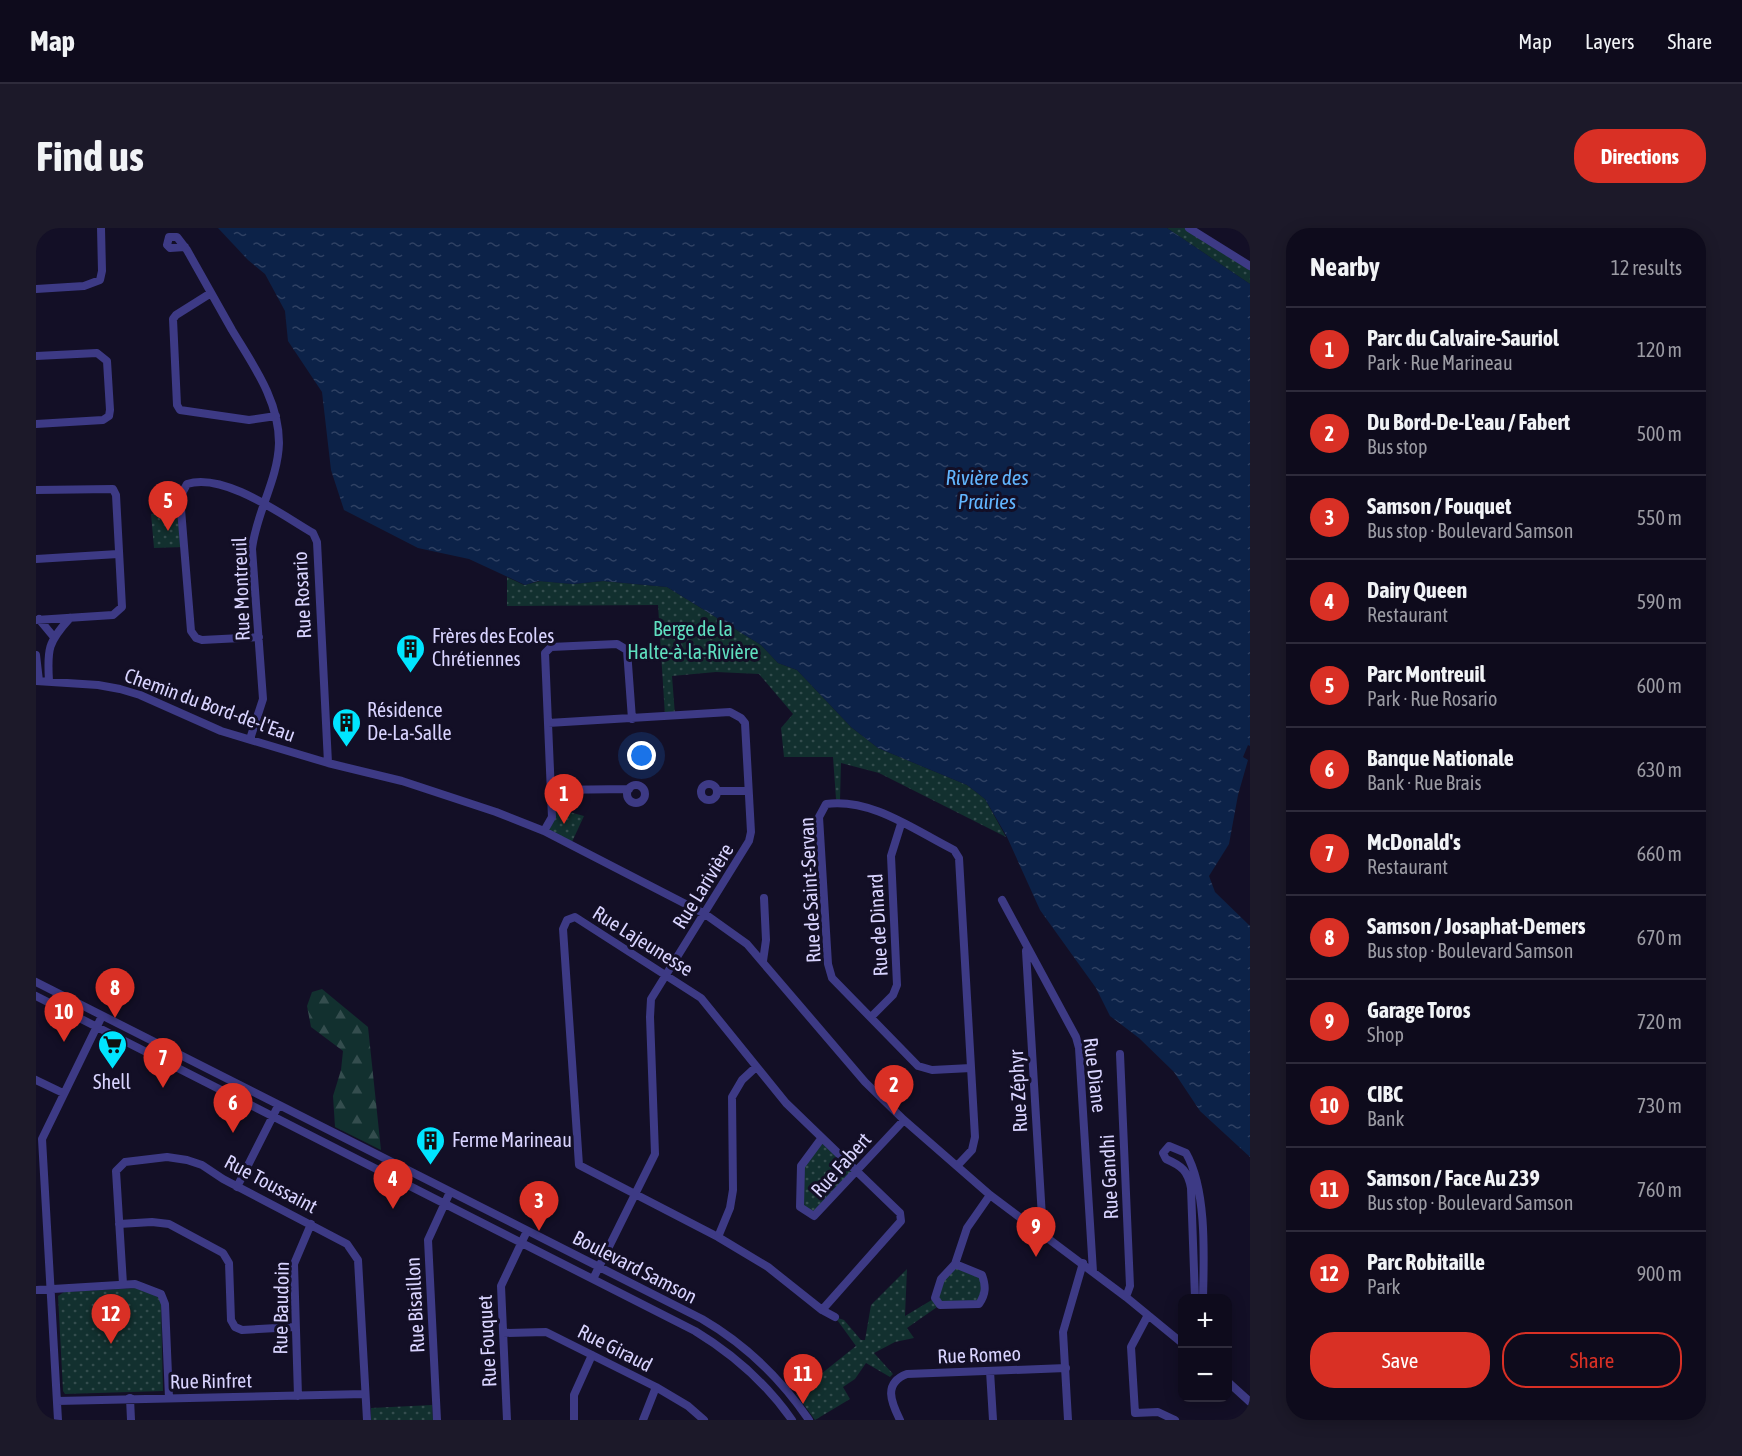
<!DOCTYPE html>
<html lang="en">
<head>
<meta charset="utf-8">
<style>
	body { margin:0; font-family:"Asap Condensed",sans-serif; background:#1c1929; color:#f1f3f6 }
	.controls { position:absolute; right:18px; bottom:18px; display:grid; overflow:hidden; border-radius:12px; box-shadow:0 3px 15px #0003 }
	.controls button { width:54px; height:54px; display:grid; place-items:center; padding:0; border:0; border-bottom:2px solid #2e2b3b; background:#0e0b1c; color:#f1f3f6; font:30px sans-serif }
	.you { position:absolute; left:606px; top:528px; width:21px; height:21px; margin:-15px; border:4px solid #fff; border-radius:50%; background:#1a73e8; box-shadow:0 0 0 9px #1a73e833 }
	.badge { display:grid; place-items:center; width:39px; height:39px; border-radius:50%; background:#d93025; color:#fff; font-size:20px; font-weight:700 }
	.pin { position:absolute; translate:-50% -50px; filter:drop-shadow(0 2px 3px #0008) }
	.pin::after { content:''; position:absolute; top:32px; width:21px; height:18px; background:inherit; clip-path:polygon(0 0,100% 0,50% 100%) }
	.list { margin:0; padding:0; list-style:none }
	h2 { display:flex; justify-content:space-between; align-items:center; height:78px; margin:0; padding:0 24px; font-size:26px }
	h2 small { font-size:20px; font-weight:400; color:#9b9ba3 }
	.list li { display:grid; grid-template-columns:39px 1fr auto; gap:18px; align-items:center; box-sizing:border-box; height:84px; padding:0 24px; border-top:2px solid #2e2b3b }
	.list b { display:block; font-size:22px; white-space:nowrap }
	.list p { margin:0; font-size:20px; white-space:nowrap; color:#9b9ba3 }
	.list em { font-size:20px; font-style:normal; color:#9b9ba3 }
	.actions { display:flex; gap:12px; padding:18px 24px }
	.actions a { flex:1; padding:14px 0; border:2px solid #d93025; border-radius:24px; text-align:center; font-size:21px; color:#d93025 }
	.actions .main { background:#d93025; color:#fff }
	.map { position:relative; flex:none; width:1214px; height:1192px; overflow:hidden; border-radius:24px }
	header { display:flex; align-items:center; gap:36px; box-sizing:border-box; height:84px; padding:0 30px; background:#0e0b1c; border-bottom:2px solid #2e2b3b }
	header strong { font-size:28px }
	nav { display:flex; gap:33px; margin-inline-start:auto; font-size:21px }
	.intro { display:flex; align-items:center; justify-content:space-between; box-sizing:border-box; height:144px; padding:0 36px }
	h1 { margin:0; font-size:42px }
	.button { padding:15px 27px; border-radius:24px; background:#d93025; color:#fff; font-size:21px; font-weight:700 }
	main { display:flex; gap:36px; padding:0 36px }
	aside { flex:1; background:#0e0b1c; border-radius:24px; box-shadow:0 3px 15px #0003 }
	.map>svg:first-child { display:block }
</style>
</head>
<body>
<header>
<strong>Map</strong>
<nav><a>Map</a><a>Layers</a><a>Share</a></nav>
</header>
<div class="intro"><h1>Find us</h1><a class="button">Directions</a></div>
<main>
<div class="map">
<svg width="1214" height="1192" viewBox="0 0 1214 1192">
	<defs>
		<pattern id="forest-firs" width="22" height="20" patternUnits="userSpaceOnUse" patternTransform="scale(1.5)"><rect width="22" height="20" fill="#12302f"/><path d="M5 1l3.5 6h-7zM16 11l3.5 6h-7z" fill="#344d4e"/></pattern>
		<pattern id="park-dots" width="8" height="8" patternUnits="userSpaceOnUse" patternTransform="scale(1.5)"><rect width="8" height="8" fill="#12302f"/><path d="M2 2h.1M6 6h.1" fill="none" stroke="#344d4e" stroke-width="1.8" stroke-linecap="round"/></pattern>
		<pattern id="water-ripples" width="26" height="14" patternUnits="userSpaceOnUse" patternTransform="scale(1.5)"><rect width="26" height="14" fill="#0c2248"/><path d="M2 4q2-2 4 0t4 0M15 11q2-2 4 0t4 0" fill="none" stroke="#2f4163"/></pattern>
	</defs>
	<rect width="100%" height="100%" fill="#130f26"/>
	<path fill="url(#forest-firs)" d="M286 761 332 799 345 922 299 899 297 868 305 842 307 823 275 799 271 778 276 764Z"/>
	<path fill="url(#park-dots)" d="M1131 0H1150L1214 39V56Z
		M145 283 148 319 118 320 115 286Z
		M471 349 488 357 505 353 537 356 567 353 631 359 725 417 742 435 761 442 815 499 842 520 931 557 949 571 970 609 843 545 805 535 804 572 800 571 797 529H748L745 500 757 486 723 446 680 444 636 448 639 487 629 488 622 377 471 378Z
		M515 579 548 588 535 616 508 603Z
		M785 911 819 944 782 986 764 979 765 938Z
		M919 1036 946 1047 949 1057 943 1076 904 1077 871 1100 878 1110 859 1114 838 1125 857 1146 854 1149 830 1135 819 1151 807 1159 814 1171 779 1192 760 1166 820 1118 799 1089 808 1092 825 1112H829L835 1077 871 1041 869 1088 899 1070 901 1063Z
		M103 1060 122 1069 125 1075 127 1163 29 1166 27 1163 22 1068 28 1064Z
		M396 1177 397 1192H335V1180Z"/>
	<path fill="url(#water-ripples)" d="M182 0H1131L1214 56V518L1212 517 1207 529 1212 532 1202 567 1193 616 1173 648 1179 664 1214 698V929L1164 883 1138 844 1103 810 1074 788 1060 760 1004 682 971 609 949 571 931 557 842 520 815 499 761 442 742 435 725 417 631 359 567 353 537 356 502 353 489 357 433 331 382 320 308 282 295 242 286 164 252 113 249 83 229 46 212 32Z"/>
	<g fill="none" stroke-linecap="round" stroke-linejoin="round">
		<path stroke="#3d3a85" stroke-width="8" d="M1153 0 1214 38
			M149 19 134 20 131 17 133 9H141L151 22C166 49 181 75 196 102 217 137 243 172 243 215 242 252 220 285 216 321L227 471 214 511
			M0 61 48 58 64 52 66 43 65 0
			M175 65 140 87 137 91 141 177 144 182 213 192 240 188
			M0 128 61 125 71 133 74 182 73 188 67 192 0 196
			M0 262 77 261 80 267 86 379 77 387 0 392
			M0 331 82 326
			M3 391 17 408
			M223 409 166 412 160 410 155 403 144 269 151 256C188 244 246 287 277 305L281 314 292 535
			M0 427 3 453
			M0 453 62 457 84 461 104 467 185 503 292 535 366 553 460 584 508 603 669 686 711 716 829 854 868 892 954 967 1090 1069 1146 1115
			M13 453C11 421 12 414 34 390
			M512 495 694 484 705 490 709 495 715 604 713 613 615 771 614 789 619 926 557 1051
			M665 564a8 8 0 1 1 16 0a8 8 0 1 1-16 0Z
			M591 566a9 9 0 1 1 18 0a9 9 0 1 1-18 0Z
			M515 562 593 561
			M681 563H711
			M508 603 516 589 509 425 515 419 581 416 591 422 596 491
			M966 672 1040 809 1043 820 1057 1044
			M539 689 665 770 750 875 864 985 865 993 786 1082 732 1039 682 1009 543 937 527 701 531 692Z
			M990 723 1007 1006
			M727 733 730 712 728 670
			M0 754 666 1091C709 1116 745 1151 773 1192
			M0 768 659 1103C697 1126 730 1155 756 1192
			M835 789 857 767 861 757 855 628 865 596
			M1084 826 1094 1058 1090 1069
			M0 852 27 865
			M785 911 765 938 764 979 778 988 868 892
			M921 938 936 922 939 909 923 630 918 622C878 602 836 570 790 576L783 589 792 736 796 750 882 838 896 842 935 840
			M201 959 242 878
			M83 996 116 994 133 996 187 1025 193 1035 195 1092 199 1099 206 1102 259 1099
			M682 1009 694 980 697 962 696 869 706 852 720 839
			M919 1036 946 1047C950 1058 950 1066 943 1076L904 1077 899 1070 905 1051 919 1036 931 1000 954 967
			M87 1056 80 943 89 934 131 929 151 932 166 937 187 951 311 1016 322 1032 331 1192
			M0 1062 99 1056 125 1066 129 1076 133 1170
			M1159 1070 1155 960C1152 943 1146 938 1130 931L1127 925 1133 918 1150 925C1171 962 1168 1028 1167 1070
			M786 1082 799 1089
			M1112 1087 1095 1119 1099 1185 1122 1184 1139 1192
			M467 1105 510 1104 620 1159 652 1178 668 1192
			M954 1143 957 1192
			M1192 1154 1214 1174
			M262 1168 258 1036 275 996
			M94 1170 95 1192
			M21 1173 329 1166
			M22 1192 6 911 66 788
			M401 1192 392 1012 414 964
			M471 1192 465 1058 491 1003
			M538 1192V1167L556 1127
			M607 1192 620 1159
			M864 1192C855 1174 847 1155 871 1146L1030 1140
			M1032 1192 1027 1104 1047 1035"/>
	</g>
	<defs>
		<symbol id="building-pin" viewBox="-11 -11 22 30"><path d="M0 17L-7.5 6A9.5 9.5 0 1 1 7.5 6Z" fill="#00e5ff" stroke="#130f26"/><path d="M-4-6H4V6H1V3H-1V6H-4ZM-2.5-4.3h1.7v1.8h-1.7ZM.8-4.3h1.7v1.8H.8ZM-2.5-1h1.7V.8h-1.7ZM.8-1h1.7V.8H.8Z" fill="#111"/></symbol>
		<symbol id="supermarket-pin" viewBox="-11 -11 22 30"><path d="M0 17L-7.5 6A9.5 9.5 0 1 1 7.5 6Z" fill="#00e5ff" stroke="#130f26"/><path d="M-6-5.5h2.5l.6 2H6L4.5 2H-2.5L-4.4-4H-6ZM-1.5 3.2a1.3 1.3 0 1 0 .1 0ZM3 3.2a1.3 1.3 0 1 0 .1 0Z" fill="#111"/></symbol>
	</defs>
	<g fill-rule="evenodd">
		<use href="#building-pin" x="358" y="404" width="33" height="45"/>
		<use href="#building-pin" x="294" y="478" width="33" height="45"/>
		<use href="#supermarket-pin" x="60" y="800" width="33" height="45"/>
		<use href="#building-pin" x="378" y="896" width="33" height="45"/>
	</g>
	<g text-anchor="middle" stroke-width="6" stroke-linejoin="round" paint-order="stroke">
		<g font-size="20" fill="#d9d4ff" stroke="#130f26">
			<text transform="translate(205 361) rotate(-92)" y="7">Rue Montreuil</text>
			<text transform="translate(266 367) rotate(-93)" y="7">Rue Rosario</text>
			<text transform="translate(174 477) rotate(20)" y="7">Chemin du Bord-de-l'Eau</text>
			<text transform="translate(667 658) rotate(-58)" y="7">Rue Larivière</text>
			<text transform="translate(774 662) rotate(-93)" y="7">Rue de Saint-Servan</text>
			<text transform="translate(842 697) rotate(-93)" y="7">Rue de Dinard</text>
			<text transform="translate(607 713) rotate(32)" y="7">Rue Lajeunesse</text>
			<text transform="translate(1059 847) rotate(83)" y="7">Rue Diane</text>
			<text transform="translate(982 863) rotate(-93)" y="7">Rue Zéphyr</text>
			<text transform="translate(805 937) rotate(-48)" y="7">Rue Fabert</text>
			<text transform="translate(1073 949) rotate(-93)" y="7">Rue Gandhi</text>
			<text transform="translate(235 956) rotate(28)" y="7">Rue Toussaint</text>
			<text transform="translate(599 1039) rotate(27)" y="7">Boulevard Samson</text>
			<text transform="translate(379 1077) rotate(-93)" y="7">Rue Bisaillon</text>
			<text transform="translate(245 1080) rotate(-89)" y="7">Rue Baudoin</text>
			<text transform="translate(451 1113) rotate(-93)" y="7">Rue Fouquet</text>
			<text transform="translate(579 1120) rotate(27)" y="7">Rue Giraud</text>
			<text transform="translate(943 1127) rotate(-2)" y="7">Rue Romeo</text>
			<text transform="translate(175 1153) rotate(-1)" y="7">Rue Rinfret</text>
		</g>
		<g font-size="20" fill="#5fe0c0" stroke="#130f26">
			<text x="657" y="408">Berge de la<tspan x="657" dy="23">Halte-à-la-Rivière</tspan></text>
		</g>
		<g font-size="20" fill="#d9d4ff" stroke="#130f26" text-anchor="start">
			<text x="396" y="415">Frères des Ecoles<tspan x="396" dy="23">Chrétiennes</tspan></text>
			<text x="331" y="489">Résidence<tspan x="331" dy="23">De-La-Salle</tspan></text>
			<text x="76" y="861" text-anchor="middle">Shell</text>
			<text x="416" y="919">Ferme Marineau</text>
		</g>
		<g font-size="21" font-style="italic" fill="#62b6ff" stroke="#130f26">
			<text x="951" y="257">Rivière des<tspan x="951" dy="24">Prairies</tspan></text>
		</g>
	</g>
</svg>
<div class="controls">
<button>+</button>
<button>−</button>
</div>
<div class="you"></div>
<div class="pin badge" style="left:528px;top:596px">1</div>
<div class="pin badge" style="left:858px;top:887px">2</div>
<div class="pin badge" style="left:503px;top:1003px">3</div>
<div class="pin badge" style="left:357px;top:981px">4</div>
<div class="pin badge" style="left:132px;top:303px">5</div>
<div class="pin badge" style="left:197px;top:905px">6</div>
<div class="pin badge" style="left:127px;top:860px">7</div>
<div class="pin badge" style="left:79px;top:790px">8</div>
<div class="pin badge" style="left:1000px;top:1029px">9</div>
<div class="pin badge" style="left:28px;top:814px">10</div>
<div class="pin badge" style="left:767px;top:1176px">11</div>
<div class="pin badge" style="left:75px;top:1116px">12</div>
</div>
<aside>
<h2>Nearby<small>12 results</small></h2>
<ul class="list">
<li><span class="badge">1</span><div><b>Parc du Calvaire-Sauriol</b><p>Park · Rue Marineau</p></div><em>120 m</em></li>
<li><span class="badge">2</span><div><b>Du Bord-De-L'eau / Fabert</b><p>Bus stop</p></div><em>500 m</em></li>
<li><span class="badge">3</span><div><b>Samson / Fouquet</b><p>Bus stop · Boulevard Samson</p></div><em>550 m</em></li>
<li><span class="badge">4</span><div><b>Dairy Queen</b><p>Restaurant</p></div><em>590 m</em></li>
<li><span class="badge">5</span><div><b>Parc Montreuil</b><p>Park · Rue Rosario</p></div><em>600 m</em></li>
<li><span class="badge">6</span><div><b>Banque Nationale</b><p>Bank · Rue Brais</p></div><em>630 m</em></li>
<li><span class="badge">7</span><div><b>McDonald's</b><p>Restaurant</p></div><em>660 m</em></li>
<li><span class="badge">8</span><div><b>Samson / Josaphat-Demers</b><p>Bus stop · Boulevard Samson</p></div><em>670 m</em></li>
<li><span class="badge">9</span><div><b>Garage Toros</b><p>Shop</p></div><em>720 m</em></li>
<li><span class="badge">10</span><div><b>CIBC</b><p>Bank</p></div><em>730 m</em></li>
<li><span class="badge">11</span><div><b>Samson / Face Au 239</b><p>Bus stop · Boulevard Samson</p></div><em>760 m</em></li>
<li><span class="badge">12</span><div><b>Parc Robitaille</b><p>Park</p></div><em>900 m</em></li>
</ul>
<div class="actions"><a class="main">Save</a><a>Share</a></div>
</aside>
</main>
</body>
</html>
